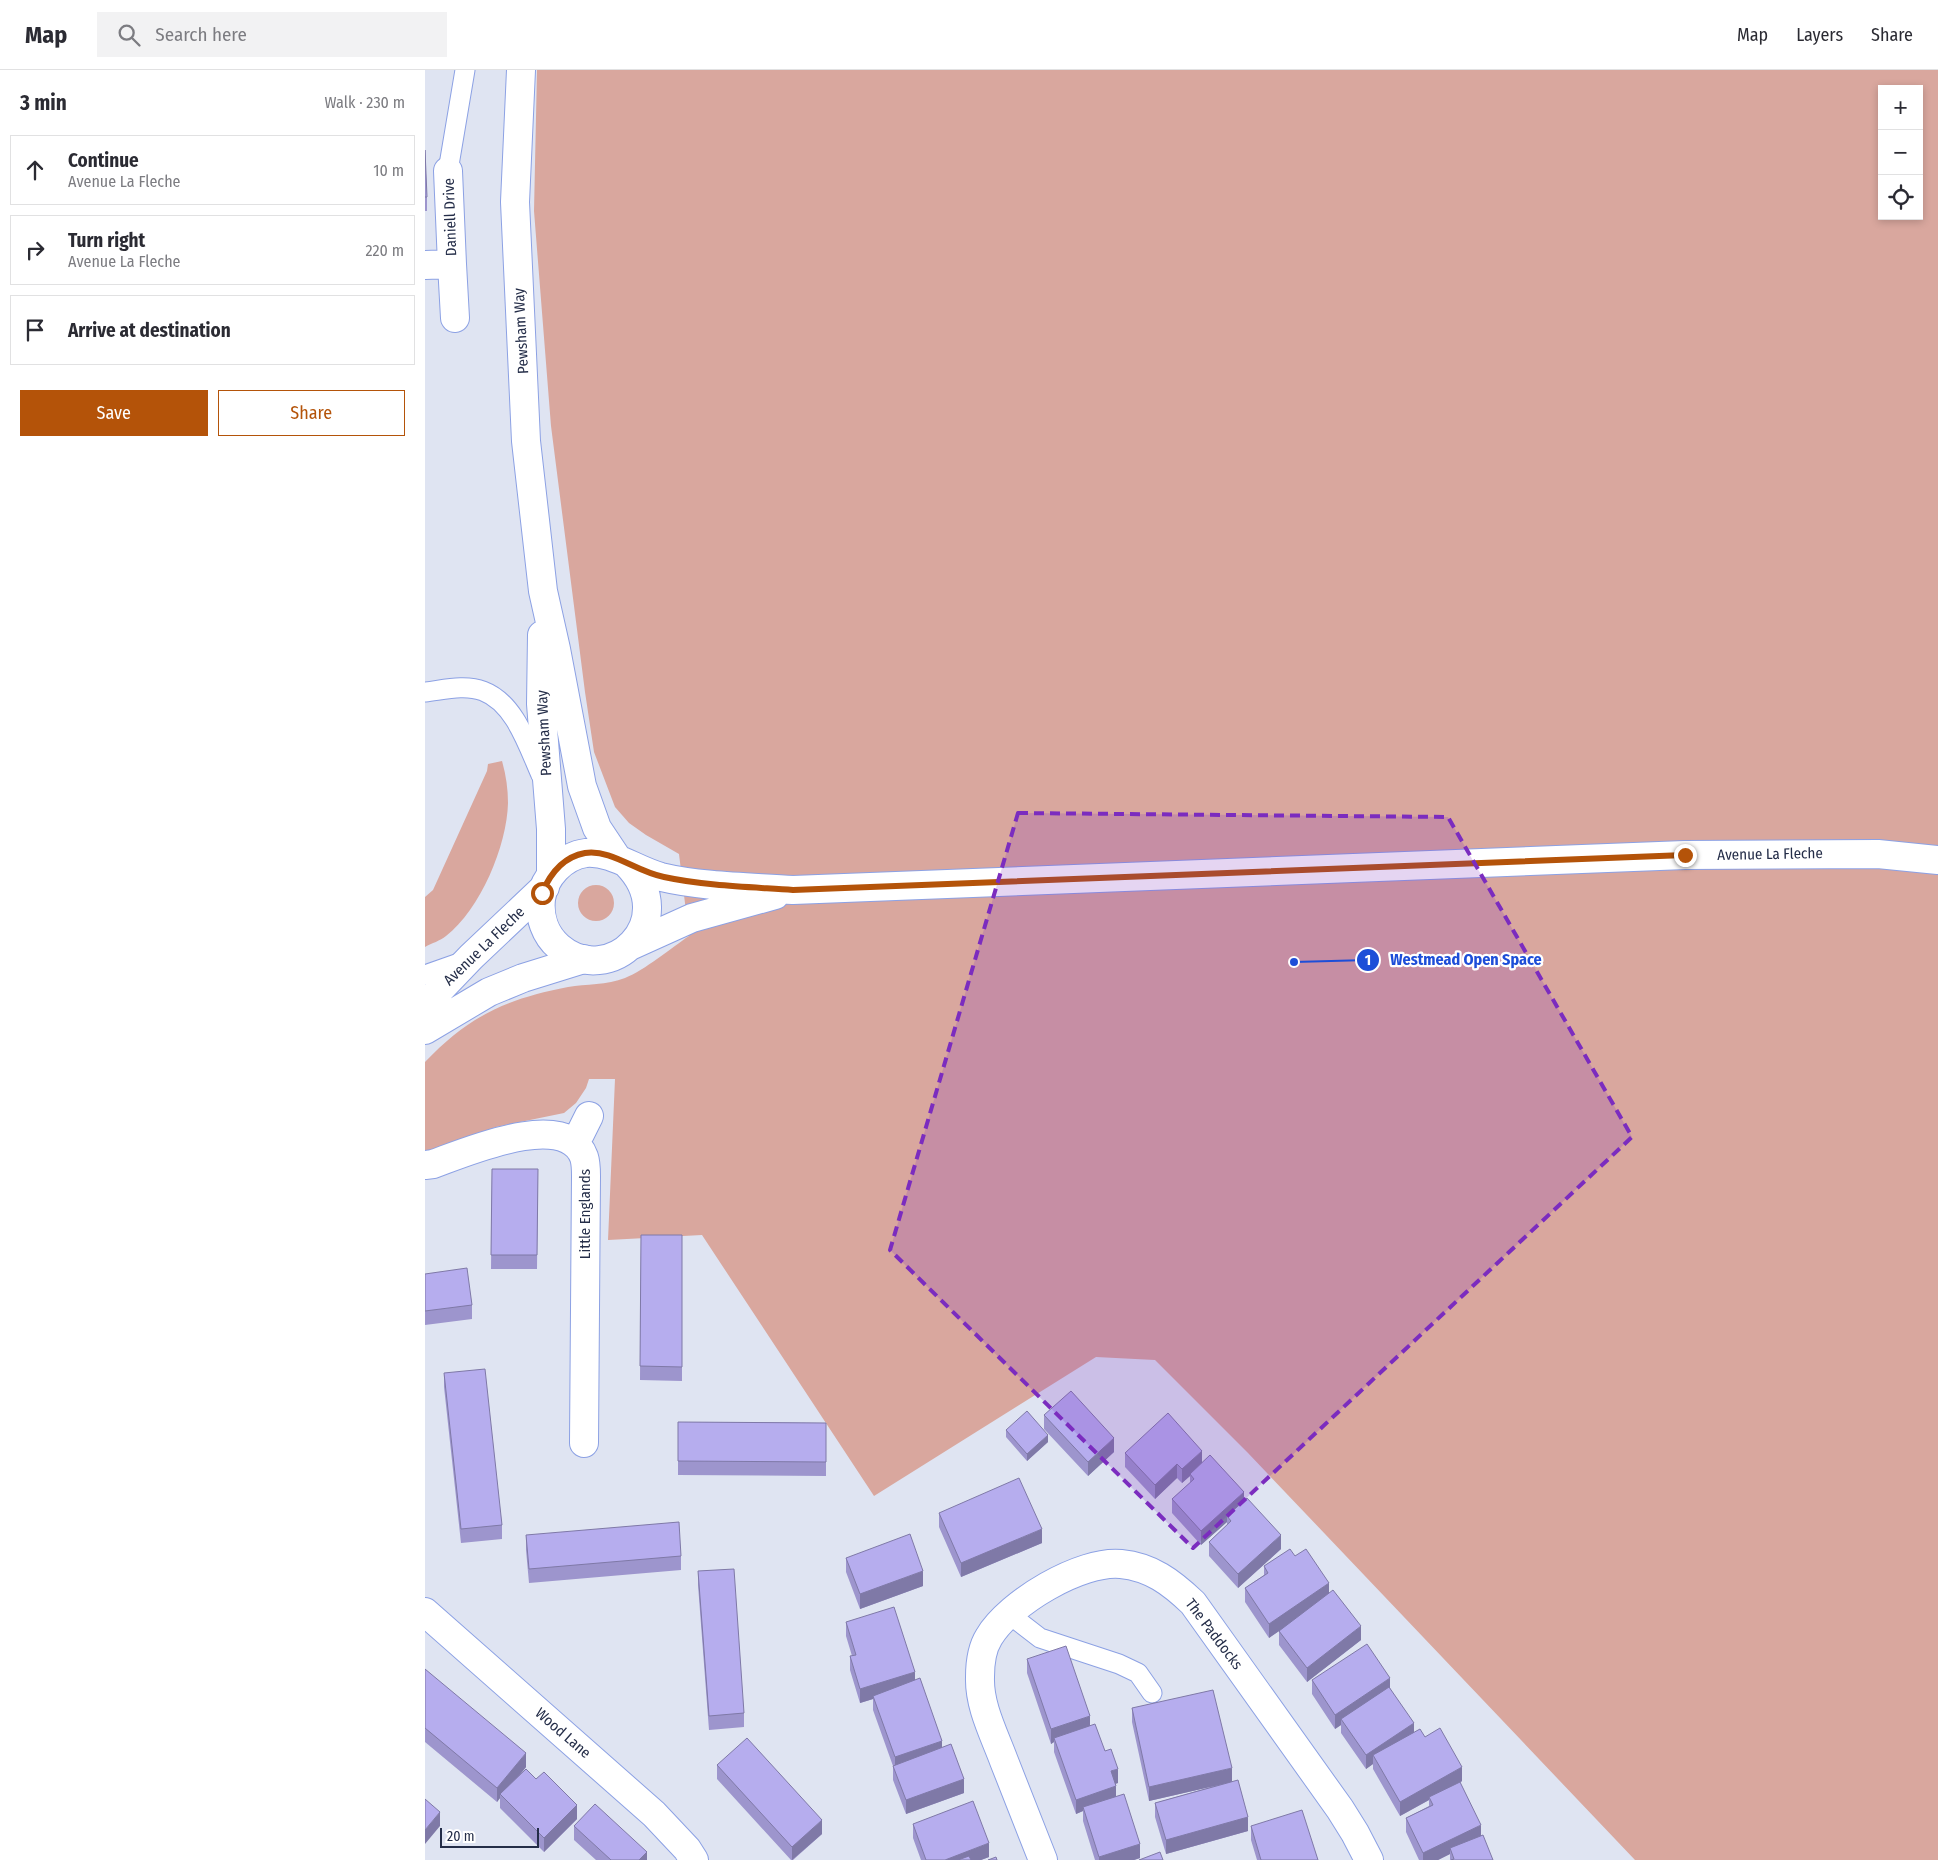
<!DOCTYPE html>
<html lang="en">
<head>
<meta charset="utf-8">
<style>
	body { margin:0; font-family:"Fira Sans Condensed",sans-serif; background:#f2f2f3; color:#2b2b33 }
	.controls { position:absolute; right:15px; top:15px; display:grid; overflow:hidden; border-radius:0px; box-shadow:0 2px 8px #0003 }
	.controls button { width:45px; height:45px; display:grid; place-items:center; padding:0; border:0; border-bottom:1px solid #e1e1e2; background:#fff; color:#2b2b33; font:25px sans-serif }
	.scale { position:absolute; left:15px; bottom:12px; width:99px; box-sizing:border-box; padding-left:5px; border:2px solid #242d48; border-top:0; font-size:14px; line-height:18px; white-space:nowrap; color:#242d48; -webkit-text-stroke:4px #fff; paint-order:stroke }
	.stop { position:absolute; width:15px; height:15px; margin:-11px; border:4px solid #b45309; border-radius:50%; background:#fff }
	.stop.end { background:#b45309; border-color:#fff; box-shadow:0 1px 5px #0008 }
	.list { margin:0; padding:0; list-style:none }
	h2 { display:flex; justify-content:space-between; align-items:center; height:65px; margin:0; padding:0 20px; font-size:21px }
	h2 small { font-size:16px; font-weight:400; color:#7c7c81 }
	.list li { display:grid; grid-template-columns:32px 1fr auto; gap:15px; align-items:center; box-sizing:border-box; height:70px; margin:0 10px 10px; padding:0 10px; border:1px solid #e1e1e2; border-radius:0px }
	.list b { display:block; font-size:19px; white-space:nowrap }
	.list p { margin:0; font-size:16px; white-space:nowrap; color:#7c7c81 }
	.list em { font-size:16px; font-style:normal; color:#7c7c81 }
	.actions { display:flex; gap:10px; padding:15px 20px }
	.actions a { flex:1; padding:11px 0; border:1px solid #b45309; border-radius:0px; text-align:center; font-size:18px; color:#b45309 }
	.actions .main { background:#b45309; color:#fff }
	.icon { flex:none; width:28px; height:28px; fill:none; stroke:currentColor; stroke-width:2; stroke-linecap:round; stroke-linejoin:round }
	.map { position:relative; flex:none; width:1513px; height:1790px; overflow:hidden }
	header { display:flex; align-items:center; gap:30px; box-sizing:border-box; height:70px; padding:0 25px; background:#fff; border-bottom:1px solid #e1e1e2 }
	header strong { font-size:24px }
	nav { display:flex; gap:28px; margin-inline-start:auto; font-size:18px }
	.search { width:350px; height:45px; background:#f2f2f3; display:flex; align-items:center; gap:12px; box-sizing:border-box; padding:0 18px; border-radius:0px; color:#7c7c81; font-size:19px }
	main { display:flex }
	aside { flex:1; background:#fff }
	.map>svg:first-child { display:block }
</style>
</head>
<body>
<header>
<strong>Map</strong>
<div class="search"><svg class="icon" aria-label="search" viewBox="0 0 24 24"><circle cx="10" cy="10" r="6"/><path d="M15 15l6 6"/></svg>Search here</div>
<nav><a>Map</a><a>Layers</a><a>Share</a></nav>
</header>
<main>
<aside>
<h2>3 min<small>Walk · 230 m</small></h2>
<ul class="list">
<li><svg class="icon" aria-label="ahead" viewBox="0 0 24 24"><path d="M12 20V5M6 11l6-6 6 6"/></svg><div><b>Continue</b><p>Avenue La Fleche</p></div><em>10 m</em></li>
<li><svg class="icon" aria-label="right" viewBox="0 0 24 24"><path d="M7 20v-9h11M14 6l5 5-5 5"/></svg><div><b>Turn right</b><p>Avenue La Fleche</p></div><em>220 m</em></li>
<li><svg class="icon" aria-label="arrive" viewBox="0 0 24 24"><path d="M6 21V4h12l-3 4 3 4H6"/></svg><div><b>Arrive at destination</b></div></li>
</ul>
<div class="actions"><a class="main">Save</a><a>Share</a></div>
</aside>
<div class="map">
<svg width="1513" height="1790" viewBox="0 0 1513 1790">
	<rect width="100%" height="100%" fill="#dfe4f2"/>
	<path fill="#d9a79e" fill-rule="evenodd" d="M112 0H1513V1790H1210L823 1383 730 1290 671 1287 449 1426 277 1165 183 1170 190 1009H164L161 1018 151 1033 139 1043 71 1057 0 1082V992C44 946 81 929 143 917 161 914 182 915 200 908 220 900 246 878 264 866L254 784 221 765 204 753 190 737 169 682 160 622 126 356 109 141ZM1457 19H1494V146H1457Z
		M77 691C81 705 83 719 83 733 82 776 55 840 21 866 15 871 7 873 0 877V827L8 820 62 701 63 694Z
		M153 833a18 18 0 1 1 36 0a18 18 0 1 1-36 0Z"/>
	<g fill="none" stroke-linecap="round" stroke-linejoin="round">
		<defs>
			<path id="lane" d="M23 101 40 0
				M0 622C18 620 40 614 58 621 90 633 103 676 116 705
				M0 905 37 892
				M584 1544 615 1568 694 1594 713 1603 727 1623"/>
			<path id="street" d="M27 194 30 248
				M0 195 27 194 23 101
				M148 1072 155 1064 164 1046
				M0 1095 8 1094C39 1083 141 1038 159 1087 161 1093 161 1100 161 1106L159 1373
				M0 1542 229 1744 262 1779 269 1790
				M618 1790C605 1757 592 1724 579 1691 569 1664 554 1636 555 1607 555 1594 557 1578 564 1567 584 1533 656 1490 696 1494 726 1497 746 1512 768 1533L915 1739 930 1763 944 1790"/>
			<path id="secondary" d="M0 935 46 887 120 817
				M0 960 64 922 98 908 159 889"/>
			<path id="primary" d="M96 0 90 132 101 371 118 521 131 579 157 716 172 758 192 788
				M117 565 116 634 126 759V804
				M202 794C258 851 184 920 134 877 120 865 114 847 116 829 119 807 138 786 161 783 187 781 210 800 236 807 278 817 325 817 368 820L1260 785 1453 784 1513 790
				M205 876 267 848 350 825"/>
		</defs>
		<use href="#lane" stroke="#8ca1e4" stroke-width="21"/>
		<use href="#street" stroke="#8ca1e4" stroke-width="30"/>
		<use href="#secondary" stroke="#8ca1e4" stroke-width="30"/>
		<use href="#primary" stroke="#8ca1e4" stroke-width="30"/>
		<use href="#lane" stroke="#fff" stroke-width="19"/>
		<use href="#street" stroke="#fff" stroke-width="28"/>
		<use href="#secondary" stroke="#fff" stroke-width="28"/>
		<use href="#primary" stroke="#fff" stroke-width="28"/>
	</g>
	<path fill="#9d95cd" d="M0 80 2 127V141H0Z
		M67 1099H113L112 1199H66Z
		M216 1165H257V1311L215 1310Z
		M0 1204 47 1235V1249L0 1255Z
		M19 1303 77 1455V1469L36 1473 19 1317Z
		M619 1345 689 1382 663 1406 619 1359Z
		M253 1352 401 1353V1406L253 1405Z
		M581 1360 623 1372 602 1391 581 1367Z
		M700 1383 777 1392 819 1431 856 1479 813 1518 784 1486V1472L802 1455V1452L776 1475 747 1443V1429L765 1413V1406L757 1413 752 1408 730 1429 700 1397Z
		M514 1443 617 1473 536 1507 514 1457Z
		M101 1465 256 1486V1500L104 1513 101 1480Z
		M870 1486 904 1523 936 1570 882 1612 854 1575V1561L858 1558 844 1568 820 1532V1518L839 1505V1496Z
		M421 1488 498 1516 435 1539 421 1502Z
		M273 1501 319 1643V1657L284 1660 273 1515Z
		M421 1552 490 1610 517 1677 539 1723 481 1744 468 1710V1696L448 1640V1629L435 1633 425 1600V1586H427L421 1566Z
		M602 1589 665 1655 680 1681 693 1713 690 1714 691 1727 715 1788 709 1790H670L658 1751V1741L651 1744 629 1682V1672L626 1674 602 1603Z
		M0 1599 101 1697 95 1705 152 1749 119 1782 75 1738V1728L72 1732 0 1672Z
		M887 1610 965 1618 989 1662 1000 1667 1037 1711 1035 1713 1056 1766 1068 1790H1025V1784L1013 1790H994L981 1762V1748L1004 1736V1730L975 1746 948 1699V1694L941 1699 916 1663V1655L910 1659 887 1624Z
		M707 1638 807 1711 823 1761 741 1784 730 1747V1733L789 1716 724 1731 707 1652Z
		M292 1695 397 1764 368 1790H366L292 1709Z
		M488 1754 564 1787 556 1790H496L488 1768Z
		M149 1756 222 1790H171L149 1770Z
		M826 1756 893 1790H832L826 1770Z"/>
	<path fill="#7f79a7" d="M623 1365V1372L602 1391V1384Z
		M689 1368V1382L663 1406V1392Z
		M777 1381V1395L765 1404V1406L757 1413V1399Z
		M752 1394V1408L730 1429V1415Z
		M819 1422V1436L802 1446V1452L776 1475V1461Z
		M617 1459V1473L536 1507V1493Z
		M856 1465V1479L813 1518V1504Z
		M498 1501V1516L435 1539V1524Z
		M904 1513V1527L844 1568V1554Z
		M936 1556V1570L882 1612V1598Z
		M490 1602V1616L448 1626V1629L435 1633V1619Z
		M965 1608V1622L916 1649V1655L910 1659V1645Z
		M665 1646V1660L629 1668V1672L626 1674V1659Z
		M989 1653V1667L948 1685V1694L941 1699V1685Z
		M517 1671V1685L470 1701V1687Z
		M101 1683V1697L77 1726 75 1724V1728L72 1732V1718Z
		M1037 1697V1711L1005 1729 1004 1727V1730L975 1746V1732Z
		M807 1698V1712L724 1731V1717Z
		M693 1699V1713L686 1715V1701Z
		M539 1709V1723L481 1744V1730Z
		M691 1716V1730L658 1737V1741L651 1744V1730Z
		M152 1735V1749L119 1782V1768Z
		M15 1742V1756L0 1774V1760Z
		M823 1747V1761L741 1784V1770Z
		M397 1750V1764L367 1790V1777Z
		M1056 1755V1769L1025 1778V1784L1013 1790H998V1783Z
		M564 1773V1787L556 1790H520Z
		M715 1774V1788L709 1790H674V1787Z
		M222 1782V1790H214Z"/>
	<path fill="#b6adee" stroke="#7f79a7" d="M0 80 2 127H0Z
		M67 1099H113L112 1185H66Z
		M216 1165H257V1297L215 1296Z
		M42 1198 47 1235 0 1241V1204Z
		M60 1299 77 1455 36 1459 19 1303Z
		M646 1321 689 1368 663 1392 619 1345Z
		M602 1341 623 1365 602 1384 581 1360Z
		M743 1343 777 1381 757 1399 752 1394 730 1415 700 1383Z
		M253 1352 401 1353V1392L253 1391Z
		M785 1385 819 1422 776 1461 747 1429 769 1409 765 1404Z
		M594 1408 617 1459 536 1493 514 1443Z
		M822 1428 856 1465 813 1504 784 1472 806 1451 802 1446Z
		M254 1452 256 1486 104 1499 101 1465Z
		M485 1464 498 1501 435 1524 421 1488Z
		M865 1479 870 1486 881 1479 904 1513 844 1554 820 1518 843 1503 839 1496Z
		M309 1499 319 1643 284 1646 273 1501Z
		M908 1520 936 1556 882 1598 854 1561Z
		M469 1537 490 1602 435 1619 425 1586 431 1585 421 1552Z
		M942 1574 965 1608 910 1645 887 1610Z
		M641 1576 665 1646 626 1659 602 1589Z
		M0 1599 101 1683 72 1718 0 1658Z
		M495 1608 517 1671 470 1687 448 1626Z
		M964 1617 989 1653 941 1685 916 1649Z
		M788 1620 807 1698 724 1717 707 1638Z
		M670 1654 680 1681 686 1679 693 1699 686 1701 691 1716 651 1730 629 1668Z
		M1015 1658 1037 1697 975 1732 948 1685 995 1659 1000 1667Z
		M322 1668 397 1750 367 1777 292 1695Z
		M526 1674 539 1709 481 1730 468 1696Z
		M101 1699 111 1709 119 1702 152 1735 119 1768 75 1724Z
		M813 1710 823 1747 741 1770 730 1733Z
		M1035 1712 1056 1755 998 1783 981 1748 1008 1735 1004 1727Z
		M699 1724 715 1774 674 1787 658 1737Z
		M0 1729 15 1742 0 1760Z
		M548 1731 564 1773 520 1790H501L488 1754Z
		M170 1734 222 1782 214 1790H186L149 1756Z
		M877 1740 893 1790H836L826 1756Z
		M1058 1765 1068 1790H1026L1029 1789 1025 1778Z
		M735 1782 738 1790H714Z
		M544 1786 546 1790H533Z
		M571 1787 572 1790H563Z"/>
	<g fill="none" stroke-linecap="round" stroke-linejoin="round">
		<path stroke="#b45309" stroke-width="6" d="M117 823C125 804 138 787 160 783 187 779 211 802 239 807 281 816 325 817 368 820L1260 785"/>
	</g>
	<path fill="#7b2cbf" fill-opacity="0.2" stroke="#7b2cbf" stroke-width="4" stroke-dasharray="10 6" stroke-linejoin="round" d="M593 743 1023 747 1207 1067 768 1478 465 1180Z"/>
	<g text-anchor="middle" stroke-width="4.5" stroke-linejoin="round" paint-order="stroke">
		<g font-size="15" fill="#242d48" stroke="#fff">
			<text transform="translate(25 147) rotate(-92)" y="5">Daniell Drive</text>
			<text transform="translate(96 261) rotate(-93)" y="5">Pewsham Way</text>
			<text transform="translate(119 663) rotate(-93)" y="5">Pewsham Way</text>
			<text transform="translate(1345 784) rotate(-1)" y="5">Avenue La Fleche</text>
			<text transform="translate(59 876) rotate(-44)" y="5">Avenue La Fleche</text>
			<text transform="translate(160 1144) rotate(-90)" y="5">Little Englands</text>
			<text transform="translate(789 1564) rotate(53)" y="5">The Paddocks</text>
			<text transform="translate(138 1663) rotate(41)" y="5">Wood Lane</text>
		</g>
	</g>
	<path fill="none" stroke="#1d4ed8" stroke-width="2" d="M869 892L943 890"/>
	<g fill="#1d4ed8" stroke="#fff" stroke-width="2">
		<circle cx="869" cy="892" r="5"/>
		<circle cx="943" cy="890" r="12"/>
	</g>
	<g font-size="15" text-anchor="middle" font-weight="bold" fill="#fff">
		<text x="943" y="895">1</text>
	</g>
	<g font-size="16" text-anchor="middle" font-weight="bold" fill="#1d4ed8" stroke="#fff" stroke-width="4.5" stroke-linejoin="round" paint-order="stroke">
		<text x="1041" y="895">Westmead Open Space</text>
	</g>
</svg>
<div class="controls">
<button>+</button>
<button>−</button>
<button><svg class="icon" aria-label="locate" viewBox="0 0 24 24"><circle cx="12" cy="12" r="6"/><path d="M12 2v4M12 18v4M2 12h4M18 12h4"/></svg></button>
</div>
<div class="scale">20 m</div>
<div class="stop" style="left:117px;top:823px"></div>
<div class="stop end" style="left:1260px;top:785px"></div>
</div>
</main>
</body>
</html>
